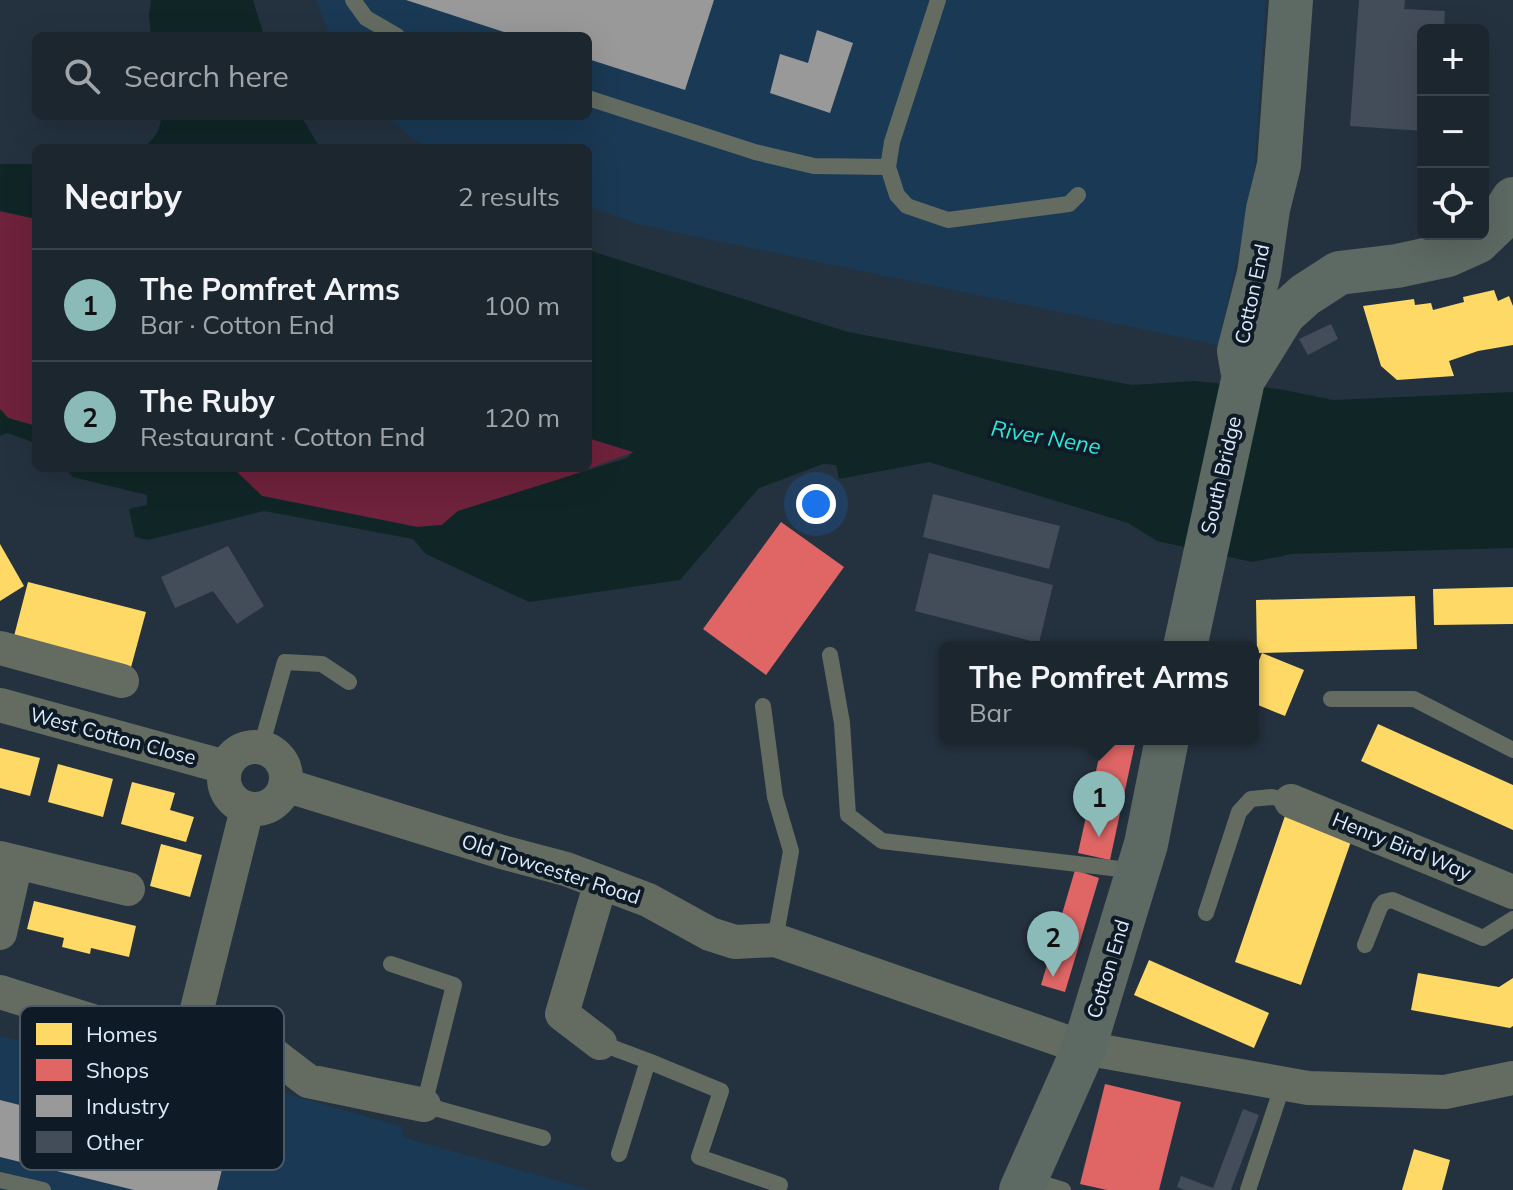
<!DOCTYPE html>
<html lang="en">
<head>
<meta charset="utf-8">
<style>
	body { margin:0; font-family:Mulish,sans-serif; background:#28323b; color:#f1f3f6 }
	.controls { position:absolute; right:24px; top:24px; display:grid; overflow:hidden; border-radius:12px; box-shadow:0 8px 32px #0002 }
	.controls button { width:72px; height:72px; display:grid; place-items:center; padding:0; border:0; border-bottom:2px solid #39434b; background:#1b262f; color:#f1f3f6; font:40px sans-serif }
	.you { position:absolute; left:816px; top:504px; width:28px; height:28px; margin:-20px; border:6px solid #fff; border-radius:50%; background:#1a73e8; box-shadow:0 0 0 12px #1a73e833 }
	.badge { display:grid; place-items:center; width:52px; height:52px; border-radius:50%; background:#8bbbb9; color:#111; font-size:26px; font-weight:700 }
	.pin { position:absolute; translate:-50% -66px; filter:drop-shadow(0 2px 4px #0008) }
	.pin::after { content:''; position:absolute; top:42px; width:28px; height:24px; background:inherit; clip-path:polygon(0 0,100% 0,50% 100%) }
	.popup { position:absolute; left:939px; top:641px; width:320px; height:104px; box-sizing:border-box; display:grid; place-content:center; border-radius:12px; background:#1b262f; filter:drop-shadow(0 2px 6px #0005); font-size:26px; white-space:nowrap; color:#a0a5aa }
	.popup b { font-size:30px; color:#f1f3f6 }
	.popup::after { content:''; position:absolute; left:50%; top:100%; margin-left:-16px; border:16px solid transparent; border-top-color:#1b262f }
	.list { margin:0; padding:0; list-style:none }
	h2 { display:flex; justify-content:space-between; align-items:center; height:104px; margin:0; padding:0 32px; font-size:34px }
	h2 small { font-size:26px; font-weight:400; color:#a0a5aa }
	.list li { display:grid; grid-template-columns:52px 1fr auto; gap:24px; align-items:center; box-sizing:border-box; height:112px; padding:0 32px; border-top:2px solid #39434b }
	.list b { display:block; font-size:30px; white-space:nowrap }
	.list p { margin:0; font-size:26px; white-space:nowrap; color:#a0a5aa }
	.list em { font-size:26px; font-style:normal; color:#a0a5aa }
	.icon { flex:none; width:44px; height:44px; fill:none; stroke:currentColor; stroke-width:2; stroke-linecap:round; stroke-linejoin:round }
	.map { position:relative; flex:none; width:1513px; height:1190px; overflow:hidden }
	.search { position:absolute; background:#1b262f; box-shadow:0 8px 32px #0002; left:32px; top:32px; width:560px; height:88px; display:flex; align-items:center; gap:20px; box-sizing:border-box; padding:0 28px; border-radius:12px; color:#a0a5aa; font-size:30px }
	.panel { position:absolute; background:#1b262f; box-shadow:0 8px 32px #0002; left:32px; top:144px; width:560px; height:328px; border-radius:12px }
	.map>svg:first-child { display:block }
</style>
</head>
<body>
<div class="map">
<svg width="1513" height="1190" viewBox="0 0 1513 1190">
	<rect width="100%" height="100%" fill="#24323f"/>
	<path fill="#1a3954" d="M317 0H1266L1253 189 1218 345 640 225 588 206V148H435L413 140 388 116H588V36H329Z
		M0 1036 258 1099 263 1087 403 1127 402 1137 591 1190H0Z"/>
	<path fill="#6e223b" d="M0 211 36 219V426L8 418 0 409Z
		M588 438 634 452 561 479 458 511 442 525 417 527 262 496 233 468H588Z"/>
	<path fill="#102626" d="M151 0H253L264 36H151L149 16Z
		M161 116H301L320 148H143C154 140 161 130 161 116Z
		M0 164H36V219L0 211Z
		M588 250 848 332 1132 385 1194 381 1279 389 1333 400 1513 392V548L1292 554 1252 562 1157 541 1128 523 929 462 839 479 836 465 823 464 759 488 680 580 529 602 426 554 413 539 264 511 148 540 135 537 129 509 147 505V495L73 477 65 468H233L262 496 417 527 442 525 458 511 627 458 633 452 588 438Z
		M0 409 8 418 36 426V443L7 433 0 436Z"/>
	<path fill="#ffd966" d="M1494 290 1498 301 1509 296 1513 306V345L1478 351 1449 361 1454 376 1397 380 1381 366 1363 306 1414 299 1415 305 1431 303 1433 310 1464 302 1463 297Z
		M0 544 24 586 0 601Z
		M28 582 146 612 130 671 13 640Z
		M1513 587V624L1434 625 1433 589Z
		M1415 596 1417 649 1257 653 1256 600Z
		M1262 653 1304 670 1285 716 1253 703V675Z
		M1378 724 1513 785V830L1361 761Z
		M0 748 40 758 30 796 0 788Z
		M58 764 113 779 103 817 48 802Z
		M132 782 175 793 170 810 194 817 186 842 121 824Z
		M1288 807 1355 830 1301 985 1235 962Z
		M161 844 202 855 190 897 150 886Z
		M34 901 136 926 129 957 91 948 90 954 62 947 64 938 27 929Z
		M1149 960 1269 1013 1254 1048 1134 995Z
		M1418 973 1499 987 1513 978V1026L1510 1028 1411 1010Z
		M1414 1149 1450 1160 1442 1190H1402Z"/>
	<path fill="#e06666" d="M781 522 844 567 766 675 703 629Z
		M1103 739H1136L1110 860 1078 853Z
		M1075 870 1099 878 1065 992 1041 985Z
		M1105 1084 1181 1102 1159 1190H1107L1080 1184Z"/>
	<path fill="#999" d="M406 0H714L685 90 588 59V36H516Z
		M817 30 853 43 830 113 770 93 780 54 808 63Z
		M0 1100 225 1157 217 1190H134L0 1157Z"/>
	<path fill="#434c59" d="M1359 0H1405L1404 9 1445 11 1444 30H1423V131L1350 126Z
		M1331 324 1338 339 1308 355 1299 339Z
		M933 494 1060 526 1049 569 923 537Z
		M228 546 264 606 237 624 213 591 175 608 161 577Z
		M929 553 1053 585 1039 643 915 611Z
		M1243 1109 1259 1115 1231 1190H1185L1177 1187 1181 1176 1213 1188Z"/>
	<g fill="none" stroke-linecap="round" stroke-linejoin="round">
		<path stroke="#646c61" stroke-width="16" d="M353 0 366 18 397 36
			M938 0 892 142 888 167 897 195 907 206 948 220 1069 204 1078 195
			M588 98 755 152 814 166 888 167
			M830 655 842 723 848 815 882 841 1137 871
			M1331 699H1414L1513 750
			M763 706 775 797 791 851 775 940
			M261 747 285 662 322 664 349 682
			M1206 913 1239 812 1251 799 1272 797 1291 801
			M1365 945 1380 907 1384 902 1392 900 1483 938 1513 919
			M391 964 454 985 424 1105 543 1138
			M600 1043 648 1061 619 1154
			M648 1061 721 1091 699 1157 780 1185
			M1027 1179 1063 1190
			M0 1180 43 1190
			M1248 1190 1283 1084"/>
		<path stroke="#646c61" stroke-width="34" d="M0 648 122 681
			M0 705 225 767
			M224 778a31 31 0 1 1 62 0a31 31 0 1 1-62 0Z
			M285 785 502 852 566 869 648 900 710 934 735 942 775 940 1084 1048 1308 1088 1445 1092 1513 1078
			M1291 801 1513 892
			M0 858 128 889
			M0 933 16 862
			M0 992 153 1040 176 1034 195 1017 247 809
			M195 1017 244 1032 308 1081 424 1105
			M600 1043 562 1014 601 882"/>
		<path stroke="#5d6963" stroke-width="44" d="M1242 369 1239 351 1259 273 1268 209 1279 165 1291 0
			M1185 647 1243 380 1284 314 1305 295 1339 273 1397 266 1448 255 1477 242 1500 220 1513 199
			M1021 1190 1084 1048 1146 844 1167 739"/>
	</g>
	<g text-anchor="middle" stroke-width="8" stroke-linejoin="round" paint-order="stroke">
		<g font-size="20" fill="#dcecfc" stroke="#0e1a25">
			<text transform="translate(1252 294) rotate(-78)" y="7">Cotton End</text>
			<text transform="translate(1221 475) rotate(-77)" y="7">South Bridge</text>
			<text transform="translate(113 736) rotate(15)" y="7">West Cotton Close</text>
			<text transform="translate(1402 846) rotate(22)" y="7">Henry Bird Way</text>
			<text transform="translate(551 869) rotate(18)" y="7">Old Towcester Road</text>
			<text transform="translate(1108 969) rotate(-73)" y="7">Cotton End</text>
		</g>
		<g font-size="22" font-style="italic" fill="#2beadd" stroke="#0e1a25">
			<text transform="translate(1046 437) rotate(10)" y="8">River Nene</text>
		</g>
	</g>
	<rect x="20" y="1006" width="264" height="164" rx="12" fill="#0e1a25" stroke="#4c5966" stroke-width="2"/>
	<rect x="36" y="1023" width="36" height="22" fill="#ffd966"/>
	<rect x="36" y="1059" width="36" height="22" fill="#e06666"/>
	<rect x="36" y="1095" width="36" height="22" fill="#999"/>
	<rect x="36" y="1131" width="36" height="22" fill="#434c59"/>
	<g font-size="22" fill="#dcecfc">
		<text x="86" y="1042">Homes</text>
		<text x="86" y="1078">Shops</text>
		<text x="86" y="1114">Industry</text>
		<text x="86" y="1150">Other</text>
	</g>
</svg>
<div class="controls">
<button>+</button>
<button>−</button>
<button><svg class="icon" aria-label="locate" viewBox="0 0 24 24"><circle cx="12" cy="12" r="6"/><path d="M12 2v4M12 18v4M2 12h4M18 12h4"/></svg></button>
</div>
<div class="you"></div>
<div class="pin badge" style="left:1099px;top:837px">1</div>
<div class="popup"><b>The Pomfret Arms</b>Bar</div>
<div class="pin badge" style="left:1053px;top:977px">2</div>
<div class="search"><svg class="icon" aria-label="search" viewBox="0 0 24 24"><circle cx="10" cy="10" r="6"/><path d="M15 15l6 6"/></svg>Search here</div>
<section class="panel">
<h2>Nearby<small>2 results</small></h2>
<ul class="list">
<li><span class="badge">1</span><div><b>The Pomfret Arms</b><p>Bar · Cotton End</p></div><em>100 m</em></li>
<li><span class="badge">2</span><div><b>The Ruby</b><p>Restaurant · Cotton End</p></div><em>120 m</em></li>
</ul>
</section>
</div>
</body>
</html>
